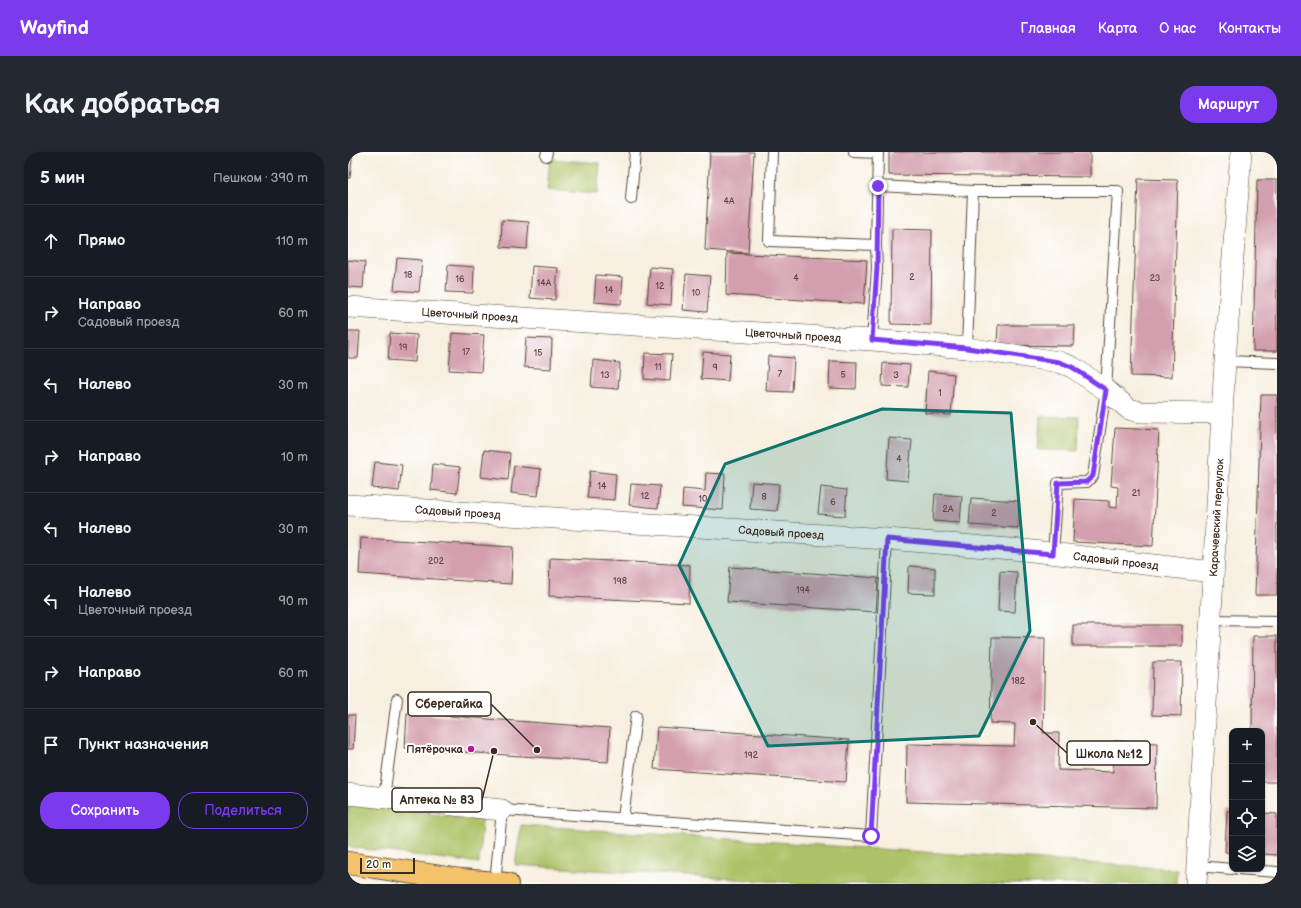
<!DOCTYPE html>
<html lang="ru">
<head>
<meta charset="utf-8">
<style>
	body { margin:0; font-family:"Balsamiq Sans",sans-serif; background:#242831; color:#f1f3f6 }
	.controls { position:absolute; right:12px; bottom:12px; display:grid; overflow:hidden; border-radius:8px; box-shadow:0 1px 3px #0004 }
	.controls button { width:36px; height:36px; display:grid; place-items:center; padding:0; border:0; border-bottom:1px solid #363941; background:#171b24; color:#f1f3f6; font:20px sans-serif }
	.scale { position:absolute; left:12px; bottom:10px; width:55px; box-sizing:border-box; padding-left:4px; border:2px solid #3b2a1e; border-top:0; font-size:11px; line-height:14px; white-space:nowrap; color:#3b2a1e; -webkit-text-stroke:3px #fff; paint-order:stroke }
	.stop { position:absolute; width:12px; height:12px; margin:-9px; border:3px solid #7c3aed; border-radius:50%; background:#fff }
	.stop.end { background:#7c3aed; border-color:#fff; box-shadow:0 1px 4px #0008 }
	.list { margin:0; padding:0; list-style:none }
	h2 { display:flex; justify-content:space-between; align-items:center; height:52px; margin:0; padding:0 16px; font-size:17px }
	h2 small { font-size:13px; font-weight:400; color:#9ea1a6 }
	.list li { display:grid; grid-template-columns:26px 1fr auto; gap:12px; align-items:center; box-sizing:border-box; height:72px; padding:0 16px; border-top:1px solid #363941 }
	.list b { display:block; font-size:15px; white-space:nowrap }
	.list p { margin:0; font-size:13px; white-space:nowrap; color:#9ea1a6 }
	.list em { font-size:13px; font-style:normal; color:#9ea1a6 }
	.actions { display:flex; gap:8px; padding:12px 16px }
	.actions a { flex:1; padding:9px 0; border:1px solid #7c3aed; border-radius:16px; text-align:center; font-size:14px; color:#7c3aed }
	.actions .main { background:#7c3aed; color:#fff }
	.icon { flex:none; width:22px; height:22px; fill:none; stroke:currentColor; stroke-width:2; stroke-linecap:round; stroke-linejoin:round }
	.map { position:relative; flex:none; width:929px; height:732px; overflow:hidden; border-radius:16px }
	header { display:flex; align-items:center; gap:24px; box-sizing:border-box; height:56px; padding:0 20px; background:#7c3aed; color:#fff }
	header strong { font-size:19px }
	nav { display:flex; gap:22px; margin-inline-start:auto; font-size:14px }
	.intro { display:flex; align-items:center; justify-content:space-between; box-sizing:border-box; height:96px; padding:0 24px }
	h1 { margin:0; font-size:28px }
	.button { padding:10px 18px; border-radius:16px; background:#7c3aed; color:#fff; font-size:14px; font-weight:700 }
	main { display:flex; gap:24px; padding:0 24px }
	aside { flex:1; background:#171b24; border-radius:16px; box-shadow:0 1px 3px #0004 }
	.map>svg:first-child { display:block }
</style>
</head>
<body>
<header>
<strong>Wayfind</strong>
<nav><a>Главная</a><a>Карта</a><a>О нас</a><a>Контакты</a></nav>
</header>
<div class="intro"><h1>Как добраться</h1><a class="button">Маршрут</a></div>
<main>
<aside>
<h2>5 мин<small>Пешком · 390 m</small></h2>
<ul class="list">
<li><svg class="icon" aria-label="ahead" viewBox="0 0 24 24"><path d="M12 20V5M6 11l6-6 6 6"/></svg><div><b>Прямо</b></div><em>110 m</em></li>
<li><svg class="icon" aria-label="right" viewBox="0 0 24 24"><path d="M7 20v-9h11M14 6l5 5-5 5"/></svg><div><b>Направо</b><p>Садовый проезд</p></div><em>60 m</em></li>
<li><svg class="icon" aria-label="left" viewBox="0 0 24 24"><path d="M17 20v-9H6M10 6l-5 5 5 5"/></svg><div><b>Налево</b></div><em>30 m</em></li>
<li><svg class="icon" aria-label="right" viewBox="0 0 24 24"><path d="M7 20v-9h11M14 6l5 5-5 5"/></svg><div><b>Направо</b></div><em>10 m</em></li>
<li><svg class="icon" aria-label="left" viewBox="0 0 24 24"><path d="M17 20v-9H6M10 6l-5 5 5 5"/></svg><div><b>Налево</b></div><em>30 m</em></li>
<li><svg class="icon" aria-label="left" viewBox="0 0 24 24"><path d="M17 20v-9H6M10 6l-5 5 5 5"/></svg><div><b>Налево</b><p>Цветочный проезд</p></div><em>90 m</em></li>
<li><svg class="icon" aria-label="right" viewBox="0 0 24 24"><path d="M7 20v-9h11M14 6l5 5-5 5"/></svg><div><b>Направо</b></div><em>60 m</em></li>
<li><svg class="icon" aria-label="arrive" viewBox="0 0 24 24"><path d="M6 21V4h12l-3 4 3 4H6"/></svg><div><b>Пункт назначения</b></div></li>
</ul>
<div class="actions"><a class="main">Сохранить</a><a>Поделиться</a></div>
</aside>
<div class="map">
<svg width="929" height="732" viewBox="0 0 929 732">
	<rect width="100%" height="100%" fill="#fff"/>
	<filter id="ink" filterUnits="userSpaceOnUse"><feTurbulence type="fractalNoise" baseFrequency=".025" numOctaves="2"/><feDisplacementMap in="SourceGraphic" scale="8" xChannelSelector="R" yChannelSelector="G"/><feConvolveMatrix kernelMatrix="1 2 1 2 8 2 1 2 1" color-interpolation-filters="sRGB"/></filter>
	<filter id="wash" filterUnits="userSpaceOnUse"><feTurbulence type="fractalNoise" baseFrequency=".012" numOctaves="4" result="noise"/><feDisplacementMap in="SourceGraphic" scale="16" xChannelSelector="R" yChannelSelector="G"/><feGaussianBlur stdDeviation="0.9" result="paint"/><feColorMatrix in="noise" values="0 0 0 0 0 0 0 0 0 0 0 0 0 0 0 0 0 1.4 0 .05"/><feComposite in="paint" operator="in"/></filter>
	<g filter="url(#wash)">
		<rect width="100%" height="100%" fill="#f7efdf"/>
		<path fill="#adc267" stroke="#747642" d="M202 7 252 11 249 42 199 38Z
			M692 264 731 265 730 299 690 298Z
			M0 652 134 668 131 711 0 695Z
			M173 673 829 717 828 732H464L167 713Z"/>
		<g id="blocks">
			<path fill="#d39fae" d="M0 0H5L2 26H0Z
				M362 0H406L400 101 357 98Z
				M541 0H742V25L541 23Z
				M790 27 830 28 824 225 783 224Z
				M909 28H929V199H905Z
				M154 68 181 70 179 97 153 95Z
				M544 77 584 78 583 173 543 172Z
				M379 101 519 108 516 152 378 143Z
				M49 106 74 108 71 140 46 138Z
				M0 108 17 110 15 136 0 135Z
				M100 113 126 115 125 141 98 140Z
				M184 114 210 116 207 148 182 146Z
				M302 115 325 117 323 153 299 151Z
				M338 122 362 124 359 160 335 158Z
				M248 123 275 125 273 152 246 150Z
				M650 173H727L726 194 649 193Z
				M0 179H12L10 206H0Z
				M42 181 69 183 67 210 40 208Z
				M104 181 136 183 133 220 101 218Z
				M178 186 204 187 203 217 176 215Z
				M355 200 382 202 380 229 353 227Z
				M297 201 324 202 322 229 296 227Z
				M420 204 446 206 444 240 418 239Z
				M245 208 272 211 270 237 243 235Z
				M482 209 509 210 508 237 481 236Z
				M535 211 562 213 560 235 534 234Z
				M580 219 606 222 603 263 577 261Z
				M913 243H929V443H907Z
				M767 276 811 278 805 394 725 390 727 347 761 349V355L769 356 770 335 763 334Z
				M541 286 564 288 560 329 538 327Z
				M136 298 162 301 160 328 133 325Z
				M27 310 54 313 51 339 24 336Z
				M85 312 112 315 109 341 83 338Z
				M166 314 193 317 190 344 163 341Z
				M242 319 268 322 266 348 239 346Z
				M358 321 377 322 375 358 334 355 335 337 357 339Z
				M404 330 431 332 429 359 402 357Z
				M283 332 312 334 310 356 281 353Z
				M473 335 499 338 497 364 470 362Z
				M587 342 614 344 612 371 585 369Z
				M623 346 671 349 670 376 621 373Z
				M13 386 165 395 163 432 11 422Z
				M202 406 342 413 341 451 201 444Z
				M561 414 587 416V442L560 441Z
				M382 415 530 426 528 460 379 450Z
				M652 419 669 420 667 460 650 459Z
				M725 473H834V494H725Z
				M905 484H929V630H914V579H904Z
				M644 485 697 486 695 581H711L710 618 765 620 766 589 809 591 808 656 558 650 559 592 666 594 667 572 642 571Z
				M805 510H834L833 564 804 563Z
				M59 561 262 576 260 610 57 596Z
				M0 563H7L5 597H0Z
				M309 575 501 588 498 630 306 617Z
				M879 659H884V701L877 700Z
				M914 661 929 662V703L914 702Z"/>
		</g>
	</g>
	<g filter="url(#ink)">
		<use href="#blocks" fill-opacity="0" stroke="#57483b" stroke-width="1"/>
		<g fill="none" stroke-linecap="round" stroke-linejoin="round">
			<defs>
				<path id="service" d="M424 0 421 89 528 93
					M506 0 530 1
					M198 4 199 0
					M530 34 625 39H770L758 238 745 324 739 330 710 331 705 402
					M283 47 287 0
					M524 188 529 116 528 93 530 0
					M619 196 625 39
					M877 209 929 211
					M862 468 929 469
					M36 646 49 547
					M275 666 288 564
					M849 714 884 717
					M890 717 929 720
					M147 731 154 658 523 684 539 387"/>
				<g id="minor">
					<path id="s1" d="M0 155 524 188 619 196 711 210 724 215 758 238 781 257 793 260 874 261"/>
					<path id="s2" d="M0 353 539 387 676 398 865 420"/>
					<path d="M0 642 154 658"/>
					<path id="s3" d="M848 732 877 209 893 0"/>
				</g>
				<path id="primary" d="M0 711 113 728 159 732"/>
			</defs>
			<use href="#service" stroke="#57483b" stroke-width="12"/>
			<use href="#minor" stroke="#57483b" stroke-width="22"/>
			<use href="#primary" stroke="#57483b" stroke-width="24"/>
			<use href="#service" stroke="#fff" stroke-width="10"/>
			<use href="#minor" stroke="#fff" stroke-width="21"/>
			<use href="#primary" stroke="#f2c36a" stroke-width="22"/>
		</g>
	</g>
	<g fill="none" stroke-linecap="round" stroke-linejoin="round" filter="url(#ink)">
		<path stroke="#7c3aed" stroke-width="5" d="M523 684 539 387 705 402 710 331 738 330 745 324 758 238 724 215 711 210 619 196 524 188 529 116 530 34"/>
	</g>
	<path fill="#0f766e" fill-opacity="0.2" stroke="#0f766e" stroke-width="3" stroke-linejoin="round" d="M534 257 663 261 682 479 631 584 420 594 331 413 377 312Z"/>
	<circle fill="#b5179e" stroke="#fff" stroke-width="1.5" cx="123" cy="597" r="4"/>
	<g text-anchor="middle" stroke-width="4" stroke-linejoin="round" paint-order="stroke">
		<g font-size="9" fill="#614742">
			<text x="381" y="52">4А</text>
			<text x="60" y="126">18</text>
			<text x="564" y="128">2</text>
			<text x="448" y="129">4</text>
			<text x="807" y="129">23</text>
			<text x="112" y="130">16</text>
			<text x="196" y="134">14А</text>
			<text x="312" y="137">12</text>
			<text x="261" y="141">14</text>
			<text x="348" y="144">10</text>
			<text x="55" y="198">19</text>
			<text x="118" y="203">17</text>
			<text x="190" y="204">15</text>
			<text x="310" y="218">11</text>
			<text x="367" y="218">9</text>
			<text x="432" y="225">7</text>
			<text x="257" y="226">13</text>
			<text x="495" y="226">5</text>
			<text x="548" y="226">3</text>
			<text x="592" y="244">1</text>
			<text x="551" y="310">4</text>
			<text x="254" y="337">14</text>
			<text x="788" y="344">21</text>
			<text x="297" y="347">12</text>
			<text x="416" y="348">8</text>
			<text x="355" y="350">10</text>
			<text x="485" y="353">6</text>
			<text x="600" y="360">2А</text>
			<text x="646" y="364">2</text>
			<text x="88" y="412">202</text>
			<text x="272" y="432">198</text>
			<text x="455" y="441">194</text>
			<text x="670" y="532">182</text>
			<text x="403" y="606">192</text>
		</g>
		<g font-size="11" fill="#3b2a1e" stroke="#fff">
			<text dy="4" stroke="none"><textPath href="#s1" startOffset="122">Цветочный проезд</textPath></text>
			<text dy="4" stroke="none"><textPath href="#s1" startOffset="446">Цветочный проезд</textPath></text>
			<text dy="4" stroke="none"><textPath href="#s2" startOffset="110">Садовый проезд</textPath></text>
			<text dy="4" stroke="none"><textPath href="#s3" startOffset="367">Карачевский переулок</textPath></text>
			<text dy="4" stroke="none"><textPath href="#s2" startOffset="434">Садовый проезд</textPath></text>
			<text dy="4" stroke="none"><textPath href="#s2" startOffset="770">Садовый проезд</textPath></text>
		</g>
		<g font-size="11" font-weight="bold" fill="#3b2a1e" stroke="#fff" text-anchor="end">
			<text x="115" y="601">Пятёрочка</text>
		</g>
	</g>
	<path fill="none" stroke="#3b2a1e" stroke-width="1.5" d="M189 598L143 552M685 570L719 601M146 599L134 648"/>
	<g fill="#3b2a1e" stroke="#fff" stroke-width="1.5">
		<circle cx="189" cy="598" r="4"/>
		<circle cx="685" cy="570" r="4"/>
		<circle cx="146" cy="599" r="4"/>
	</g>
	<g fill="#fff" stroke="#3b2a1e" stroke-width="1.5">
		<rect x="60" y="540" width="83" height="24" rx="4"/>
		<rect x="719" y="589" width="83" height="24" rx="4"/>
		<rect x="44" y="636" width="90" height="24" rx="4"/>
	</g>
	<g font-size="12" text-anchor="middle" font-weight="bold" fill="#3b2a1e">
		<text x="101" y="556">Сберегайка</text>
		<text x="761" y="606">Школа №12</text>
		<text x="89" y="652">Аптека № 83</text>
	</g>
</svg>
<div class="controls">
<button>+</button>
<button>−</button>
<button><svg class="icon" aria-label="locate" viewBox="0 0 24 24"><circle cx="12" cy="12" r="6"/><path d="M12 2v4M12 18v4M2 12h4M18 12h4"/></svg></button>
<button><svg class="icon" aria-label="layers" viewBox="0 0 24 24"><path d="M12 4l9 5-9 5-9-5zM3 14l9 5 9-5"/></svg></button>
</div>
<div class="scale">20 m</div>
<div class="stop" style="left:523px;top:684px"></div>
<div class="stop end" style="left:530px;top:34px"></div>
</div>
</main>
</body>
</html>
